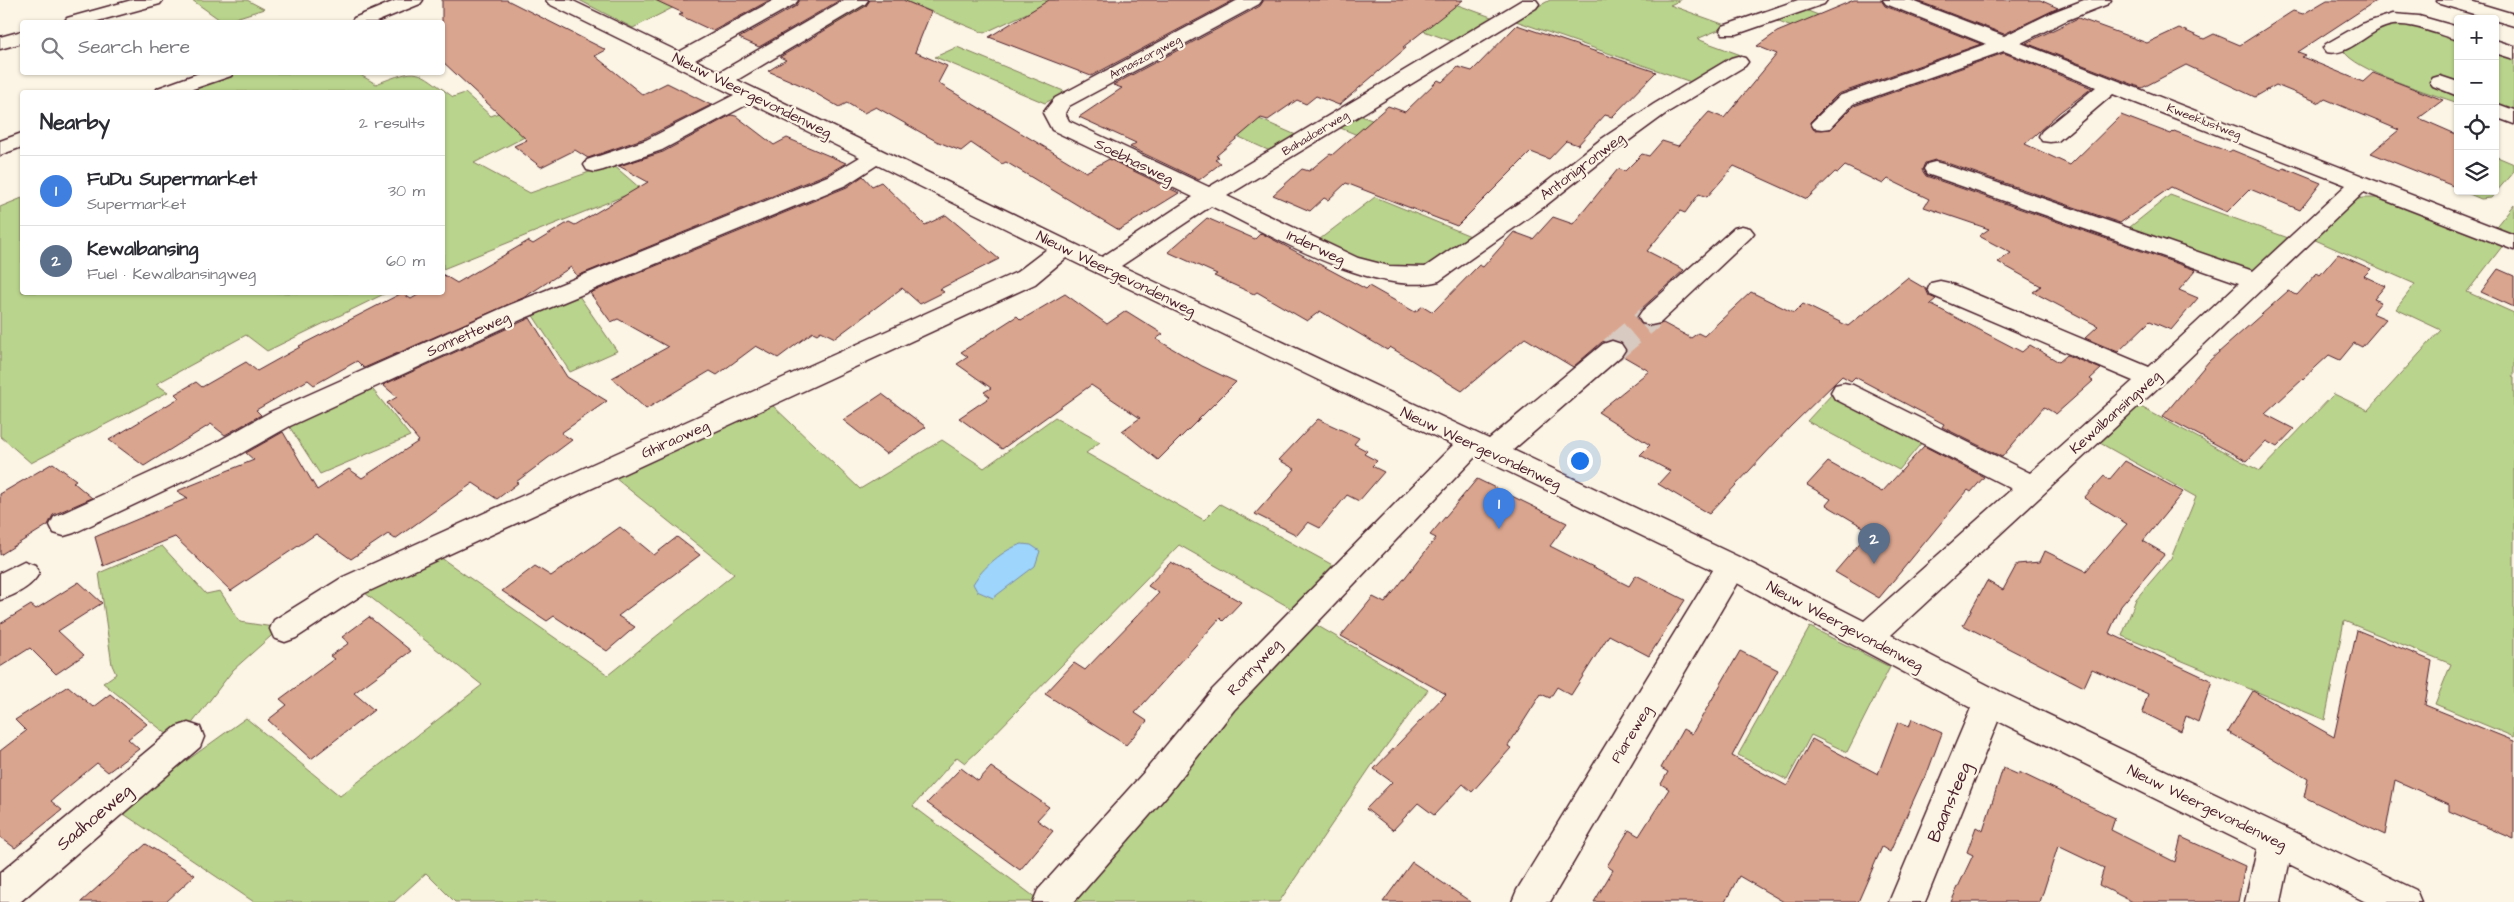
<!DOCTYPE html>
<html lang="en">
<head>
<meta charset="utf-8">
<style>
	body { margin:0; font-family:"Architects Daughter",sans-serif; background:#f7f7f7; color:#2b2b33 }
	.controls { position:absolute; right:15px; top:15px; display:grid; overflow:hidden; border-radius:5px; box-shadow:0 1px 4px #0004 }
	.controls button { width:45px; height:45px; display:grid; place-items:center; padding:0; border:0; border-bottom:1px solid #e1e1e2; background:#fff; color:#2b2b33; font:25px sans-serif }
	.you { position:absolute; left:1579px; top:460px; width:18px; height:18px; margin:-12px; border:4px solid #fff; border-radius:50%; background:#1a73e8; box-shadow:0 0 0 8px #1a73e833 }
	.badge { display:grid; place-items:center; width:32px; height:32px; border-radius:50%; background:#0f766e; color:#fff; font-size:16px; font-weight:700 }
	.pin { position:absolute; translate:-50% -41px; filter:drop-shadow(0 1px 2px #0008) }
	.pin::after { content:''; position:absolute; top:26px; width:18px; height:15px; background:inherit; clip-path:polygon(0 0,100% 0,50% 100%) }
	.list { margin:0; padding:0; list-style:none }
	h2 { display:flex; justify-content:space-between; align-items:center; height:65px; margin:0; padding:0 20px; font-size:21px }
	h2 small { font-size:16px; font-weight:400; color:#7c7c81 }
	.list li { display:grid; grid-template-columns:32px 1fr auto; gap:15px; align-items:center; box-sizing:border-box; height:70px; padding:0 20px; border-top:1px solid #e1e1e2 }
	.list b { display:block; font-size:19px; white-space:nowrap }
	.list p { margin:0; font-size:16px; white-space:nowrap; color:#7c7c81 }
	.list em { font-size:16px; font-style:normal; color:#7c7c81 }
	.icon { flex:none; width:28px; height:28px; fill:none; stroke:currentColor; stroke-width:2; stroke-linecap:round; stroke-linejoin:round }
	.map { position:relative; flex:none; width:2514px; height:902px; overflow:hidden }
	.search { position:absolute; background:#fff; box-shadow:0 1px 4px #0004; left:20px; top:20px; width:425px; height:55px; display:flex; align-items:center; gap:12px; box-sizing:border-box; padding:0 18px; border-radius:5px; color:#7c7c81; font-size:19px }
	.panel { position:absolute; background:#fff; box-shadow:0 1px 4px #0004; left:20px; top:90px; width:425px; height:205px; border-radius:5px }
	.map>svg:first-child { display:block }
</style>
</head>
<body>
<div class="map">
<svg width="2514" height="902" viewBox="0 0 2514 902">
	<rect width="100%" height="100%" fill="#fcf5e5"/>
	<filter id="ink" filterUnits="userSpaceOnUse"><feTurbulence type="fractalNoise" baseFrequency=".02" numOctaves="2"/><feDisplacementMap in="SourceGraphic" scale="10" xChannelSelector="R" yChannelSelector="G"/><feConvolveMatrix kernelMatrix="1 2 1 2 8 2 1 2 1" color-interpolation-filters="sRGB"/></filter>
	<g filter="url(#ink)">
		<path fill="#b9d48c" stroke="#827a5c" d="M192 0H247L264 9 223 22Z
			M579 0H688L633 28Z
			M863 0H1055L984 33 908 2 847 37 821 26Z
			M1444 0 1494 18 1454 42 1377 14Z
			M1550 0H1681L1670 5 1728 26 1697 39 1741 55 1691 82 1513 20Z
			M1803 9 1874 37 1844 48 1774 20Z
			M2400 22 2458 37V103C2433 94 2354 71 2343 50L2379 27Z
			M957 47 1066 92 1045 103 935 57Z
			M2495 49 2514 55V124L2495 117Z
			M235 73H357L376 84C421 67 415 69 453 97L465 93 491 116 526 102 552 123 474 163 530 193 612 164 641 189 443 269 442 92H175Z
			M1218 101 1296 135 1270 151 1193 116Z
			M1359 115 1444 149 1423 162 1338 127Z
			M2495 156 2514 164V171L2491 198 2481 199 2462 191H2495Z
			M2170 195 2291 239 2256 273 2125 231Z
			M1375 197 1473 237C1458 247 1444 260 1427 266 1394 278 1347 254 1316 242Z
			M22 198V292L386 293 267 351 246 335 156 384 168 392 31 463 0 436V207Z
			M2362 198H2377L2392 202 2504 244 2467 292 2514 313V374L2512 377 2514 378V737L2435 704 2451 664 2344 621 2325 720 2122 636 2136 599 2171 558 2196 497 2100 443 2139 406 2260 471 2334 394 2368 410 2441 330 2396 309 2415 284 2313 239 2352 201Z
			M2514 204V239L2493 230Z
			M577 293 617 351 570 372 530 311Z
			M369 385 410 436 320 474 289 426Z
			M1832 394 1923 441 1899 470 1807 421Z
			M770 403 860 489 942 440 984 468 1055 417 1100 442 1086 453 1204 520 1220 504 1340 569 1296 611 1179 545 978 751 965 763 957 757 913 806 1040 901 1039 902H455L426 873 394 902H254L118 810 246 718 340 796 482 685 360 589 437 555 608 675 734 574 610 474Z
			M162 546 206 594 220 591 240 622 280 628 233 670 184 734 173 739 103 683 116 674 112 665 99 573Z
			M1311 622 1428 690 1372 765 1279 902H1060Z
			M1810 627 1890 667 1847 752 1811 735 1787 780 1738 755Z"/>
		<path fill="#9dd5fc" stroke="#7c8ca8" d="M1022 544 1031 545 1040 551 1035 566 993 598 977 591 973 584C982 568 1004 549 1022 544Z"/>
		<path fill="#daa58f" stroke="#4a1f2b" d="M442 0H507L606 50 595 56 643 95 667 83 711 105 645 138 588 158 575 150 541 167 514 146 527 140 442 61Z
			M655 0H770L713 31 679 15 683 13Z
			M800 0H840L759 47 739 38 796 6Z
			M870 0H903L931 12 915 52 947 66 938 83 1086 172 1109 159 1179 193 1119 230 1006 162 1002 164 971 143 961 151 936 141 876 107 864 113 847 103 839 107 803 86 768 71 786 60 780 57 866 6Z
			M1049 0H1234L1091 76 989 37Z
			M1264 0H1463L1403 47 1406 48 1339 105 1316 96 1306 104 1297 100 1268 120 1261 118 1216 156 1219 157 1215 160 1221 163 1199 180 1130 147 1136 143 1079 117 1122 88 1113 85 1260 6Z
			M1854 0H1881L1885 6 1981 44 1838 94 1810 122 1814 130 1831 129 1854 106 2004 53 2092 88 2060 112 2025 144 2070 165 2121 115 2171 134 2174 131 2229 152 2232 150 2281 170 2284 168 2321 183 2300 210 2250 189 2227 212 2171 187 2120 223 1944 162 1935 160 1925 163 1922 170 1926 176 2196 270 2179 290 2198 298 2171 330 2150 321 2118 352 2085 338 2098 326 2033 292 2041 286 1998 262 2011 253 1979 236 1989 229 1924 207 1929 199 1888 179 1883 184 1845 166 1838 173 1835 172 1807 199 1734 166 1707 197 1699 194 1685 213 1680 211 1647 251 1684 270 1640 310 1636 318 1642 325 1651 327 1663 323 1691 338 1698 333 1704 336 1751 292 1794 313 1803 304 1848 326 1907 278 1926 289 1929 296 1936 299 1930 304 2022 352 2030 345 2059 362 2067 355 2101 369 2090 379 2093 381 2056 414 2044 407 2002 457 1942 427 1944 424 1855 377 1851 381 1842 376 1790 427 1709 514 1658 484 1670 471 1640 455 1650 445 1598 412 1649 371 1623 356 1627 349 1622 342 1613 339 1602 342 1573 367 1525 338 1462 391 1390 347 1387 350 1320 311 1307 321 1257 292 1254 294 1214 276 1217 274 1168 252 1207 218 1255 239 1261 233 1366 289 1369 286 1415 312 1423 306 1433 312 1479 265 1483 267 1514 232 1533 239 1553 217 1573 224 1618 169 1625 171 1642 154 1649 156 1662 141 1678 146 1709 112 1724 118 1777 54 1757 46 1777 32Z
			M1915 0H2040L2058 8 2004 34Z
			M2327 0H2377L2298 52 2306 55 2302 57 2363 82 2373 73 2443 100 2419 118 2458 135V188L2371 153 2399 130 2325 99 2320 103 2276 85 2255 97 2186 65 2142 88 2026 43 2078 18 2147 43 2179 28 2204 39 2214 34 2240 45 2293 11 2303 14Z
			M1517 25 1656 72 1612 117 1605 115 1578 145 1566 141 1549 159 1531 152 1457 226 1346 183 1328 200 1324 198 1310 211 1273 195 1302 169 1309 171 1330 154 1332 155 1388 106 1405 112 1438 80 1442 82 1458 67 1472 71Z
			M731 115 736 116 774 145 787 138 846 163 829 173 577 276 571 267 523 298 364 368 357 361 314 385 308 380 256 410 261 415 225 435 211 424 144 466 109 440 179 398 175 394 196 382 202 387 246 362 257 371 300 347 299 346 402 293 411 299 423 292H442V274L457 283 528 241 533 244 569 222 575 225 648 182 619 166 663 152Z
			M863 176 872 186 881 182 925 225 946 215 999 259 940 289 944 292 920 304 902 288 835 338 821 331 817 334 813 332 778 358 756 346 717 375 710 371 646 409 612 378 668 347 618 319 611 322 590 293 847 187Z
			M2338 254 2371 269 2364 276 2385 286 2374 299 2381 302 2372 313 2386 319 2362 347 2354 343 2340 360 2329 355 2265 414 2294 429 2277 447 2266 441 2247 461 2163 416 2209 361 2288 291 2297 295 2317 273 2320 275Z
			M2498 269 2514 276V307L2481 292Z
			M1065 294 1107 324 1126 311 1163 334 1156 339 1202 366 1236 382 1158 460 1122 431 1140 418 1091 385 1002 449 959 418 990 397 984 392 991 388 957 364 968 357 961 352 1017 316 1021 320Z
			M530 318 567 377 607 401 561 433 572 440 516 482 518 483 497 499 473 483 395 539 388 534 351 559 316 534 231 591 175 537 103 566 95 537 188 498 177 491 254 460 246 453 283 432 317 490 349 469 362 478 419 441 387 403 397 397 383 385Z
			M882 394 926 427 886 454 843 420Z
			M1318 419 1359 438 1354 444 1367 451 1364 454 1377 461 1372 466 1384 472 1359 501 1347 495 1320 528 1308 522 1297 535 1255 514 1295 469 1279 460Z
			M1924 446 1984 477 1971 492 1968 490 1879 598 1835 572 1870 531 1826 505 1831 499 1807 485 1828 462 1882 492Z
			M2125 461 2183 492 2143 541 2165 554 2121 606 2109 633 2212 681 2198 722 2186 716 2181 731 2142 712 2148 694 2092 669 2084 687 1963 625 1987 581 2003 590 2017 564 2040 562 2045 551 2086 571 2127 524 2084 498 2104 476 2109 480Z
			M53 463 76 480 73 482 92 498 53 515 48 525 0 555V494Z
			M1477 479 1567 523 1550 546 1629 586 1636 575 1685 600 1649 656 1609 635 1571 695 1557 687 1550 698 1541 694 1508 746 1511 748 1472 792 1463 784 1434 815 1418 803 1393 830 1366 809 1392 782 1374 769 1446 694 1341 636 1373 597 1385 603 1436 538 1430 535Z
			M620 527 654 555 677 537 700 555 618 616 635 627 607 651 554 616 547 621 502 591 535 566 551 576Z
			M1171 562 1241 602 1223 621 1220 618 1135 713 1147 721 1126 745 1045 694 1074 663 1085 670 1159 593 1148 586Z
			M79 582 102 603 58 631 84 655 56 674 30 648 0 667V624L31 605 36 609Z
			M369 617 411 651 354 693 374 710 311 759 268 720 287 705 280 699 334 659 330 656 349 643 342 637Z
			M2357 630 2432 661 2425 705 2514 741V839L2449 811V804L2395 780 2385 835 2304 797 2308 779 2228 732 2253 691 2334 737Z
			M1740 651 1778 670 1732 756 1787 786 1812 739 1878 774 1898 722 1909 727 1912 719 1942 733 1925 779H1923L1890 852 1882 847 1858 902H1784L1739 876 1725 902H1594L1613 870 1607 866 1629 830 1639 836 1669 789 1661 784 1668 772 1661 768 1683 729 1692 734Z
			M68 686 93 707 110 694 147 724 128 739 139 749 108 772 97 763 51 801 62 810 15 848 0 837V751L26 731 15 720Z
			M991 767 1049 807 1037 820 1053 831 1020 870 927 803 961 768 978 781Z
			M2003 768 2019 775V772L2115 818 2111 830 2175 862 2181 837 2245 866 2238 902H2133L2099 885 2104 868 2058 846 2040 902H1951L1973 855 1967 852 1976 827 1983 831Z
			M146 844 195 875 166 902H81Z
			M1412 862 1471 902H1383Z"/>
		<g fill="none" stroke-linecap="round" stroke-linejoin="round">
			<path stroke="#d8cac0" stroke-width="26" stroke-dasharray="26 13" stroke-linecap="butt" d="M1612 350 1651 317"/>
			<defs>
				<path id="minor" d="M132 0H163L160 4 94 22H64L67 18Z
					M397 0H423L420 4 376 22H351L354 18Z
					M546 0H571L679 52 774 0H798L795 4 695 60 720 72 844 0H868L865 4 737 80 1102 257 1193 197 1052 130 1043 113 1055 98 1238 0H1262L1259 4 1069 106 1065 113 1069 121 1209 187 1522 0H1536L1539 4 1536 8 1227 196 1358 258 1389 266 1425 267 1529 196 1600 140 1654 104 1731 58 1738 56 1745 58 1748 62 1745 66 1668 112 1616 150 1545 206 1439 281C1375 298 1269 234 1211 206L1121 266 1489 439 1603 344 1612 341 1621 344 1625 350 1621 356 1513 450 1741 558 1864 621 2012 489 1835 399 1831 392 1835 385 1844 383 1853 385 2030 473 2133 381 1931 295 1928 289 1931 283 1940 281 1949 283 2149 367 2239 283 1927 174 1924 169 1927 164 1935 162 1943 164 2253 271 2346 185 2113 94 2058 141 2050 142 2042 141 2039 136 2042 131 2096 87 2004 51 1853 104 1830 128 1822 129 1814 128 1811 123 1839 96 1986 44 1886 4 1883 0H1910L2004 36 2053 12 2084 0H2111L2108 4 2067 20 2021 43 2514 235V250L2364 192 2161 385 1891 635 2001 692 2416 890 2421 902H2366L2289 864 2281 902H2245L2257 849 1998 721 1925 902H1889L1971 708 1737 583 1550 902H1512L1517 890 1713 570 1476 456 1234 710 1169 793 1074 902H1033L1038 890 1145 771 1212 690 1453 445 1066 258 1035 284 365 593 296 638 285 642 274 638 270 629 274 620 343 577 1017 272 1047 249 877 165 846 185 525 318 290 426 235 457 74 533 64 536 54 533 50 525 54 517 215 443 270 412 507 306 830 175 860 157 750 103 662 150 603 170 595 172 587 170 584 165 587 160 646 140 734 95 549 4Z
					M1798 0H1827L1824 4 1737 34H1723L1720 30 1723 26Z
					M2437 0H2467L2514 14V26L2440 4Z
					M2393 14 2419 16 2458 27V40C2437 35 2415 23 2393 25 2369 28 2349 58 2326 52L2323 48 2326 44 2361 24Z
					M22 31V43L0 49V37Z
					M2495 40 2514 46V59L2495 53Z
					M202 72H234L231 76 184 92H155L158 88Z
					M2440 76 2458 82V96L2433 86 2430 82 2433 78Z
					M2495 103 2514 110V124L2495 117Z
					M22 133V147L0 155V141Z
					M1742 226 1750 228 1754 233 1750 238 1660 323 1651 325 1642 323 1638 317 1642 311 1734 228Z
					M24 561 35 565 39 573C32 587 15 595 0 600V573Z
					M188 723 200 727 204 737 200 747 20 902H0V873L176 727Z"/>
			</defs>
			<use href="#minor" stroke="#4a1f2b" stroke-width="3"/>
			<use href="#minor" fill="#fcf5e5" fill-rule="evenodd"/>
		</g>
	</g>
	<g text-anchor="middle" stroke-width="4.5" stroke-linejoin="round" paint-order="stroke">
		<g font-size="12" fill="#4a1f2b" stroke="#fcf5e5">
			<text transform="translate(1145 57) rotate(-28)" y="4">Annaszorgweg</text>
			<text transform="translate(2204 121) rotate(21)" y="4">Kweeklustweg</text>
			<text transform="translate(1315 133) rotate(-31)" y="4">Bahadoerweg</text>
		</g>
		<g font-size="15" fill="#4a1f2b" stroke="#fcf5e5">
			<text transform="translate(752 95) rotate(26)" y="5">Nieuw Weergevondenweg</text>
			<text transform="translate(1134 161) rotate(26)" y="5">Soebhasweg</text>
			<text transform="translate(1582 166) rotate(-37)" y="5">Antonigronweg</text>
			<text transform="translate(1316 247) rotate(25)" y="5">Inderweg</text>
			<text transform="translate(1116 273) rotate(26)" y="5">Nieuw Weergevondenweg</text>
			<text transform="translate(468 334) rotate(-24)" y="5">Sonnetteweg</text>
			<text transform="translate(2115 412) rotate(-42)" y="5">Kewalbansingweg</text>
			<text transform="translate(675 439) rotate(-24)" y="5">Ghiraoweg</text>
			<text transform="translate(1481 448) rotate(25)" y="5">Nieuw Weergevondenweg</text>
			<text transform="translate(1845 626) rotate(28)" y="5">Nieuw Weergevondenweg</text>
			<text transform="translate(1254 667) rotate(-47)" y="5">Ronnyweg</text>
			<text transform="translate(1631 734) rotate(-59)" y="5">Piareweg</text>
			<text transform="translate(2207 807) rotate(26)" y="5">Nieuw Weergevondenweg</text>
		</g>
		<g font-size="18" fill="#4a1f2b" stroke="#fcf5e5">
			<text transform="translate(1949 802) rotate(-67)" y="6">Baansteeg</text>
			<text transform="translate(94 817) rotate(-40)" y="6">Sadhoeweg</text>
		</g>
	</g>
</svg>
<div class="controls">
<button>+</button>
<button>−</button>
<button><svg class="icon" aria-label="locate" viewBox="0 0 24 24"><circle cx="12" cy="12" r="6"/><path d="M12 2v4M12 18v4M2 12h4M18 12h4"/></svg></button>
<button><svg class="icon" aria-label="layers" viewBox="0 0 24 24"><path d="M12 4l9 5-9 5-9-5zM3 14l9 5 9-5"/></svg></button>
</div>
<div class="you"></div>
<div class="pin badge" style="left:1499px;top:529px;background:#3f7fe0">1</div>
<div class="pin badge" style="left:1874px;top:564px;background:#5c6f8a">2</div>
<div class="search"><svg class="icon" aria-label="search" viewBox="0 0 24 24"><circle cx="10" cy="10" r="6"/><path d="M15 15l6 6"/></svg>Search here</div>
<section class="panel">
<h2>Nearby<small>2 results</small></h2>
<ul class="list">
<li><span class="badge" style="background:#3f7fe0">1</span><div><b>FuDu Supermarket</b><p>Supermarket</p></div><em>30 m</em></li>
<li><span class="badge" style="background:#5c6f8a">2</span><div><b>Kewalbansing</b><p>Fuel · Kewalbansingweg</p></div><em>60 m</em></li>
</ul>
</section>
</div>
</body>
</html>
